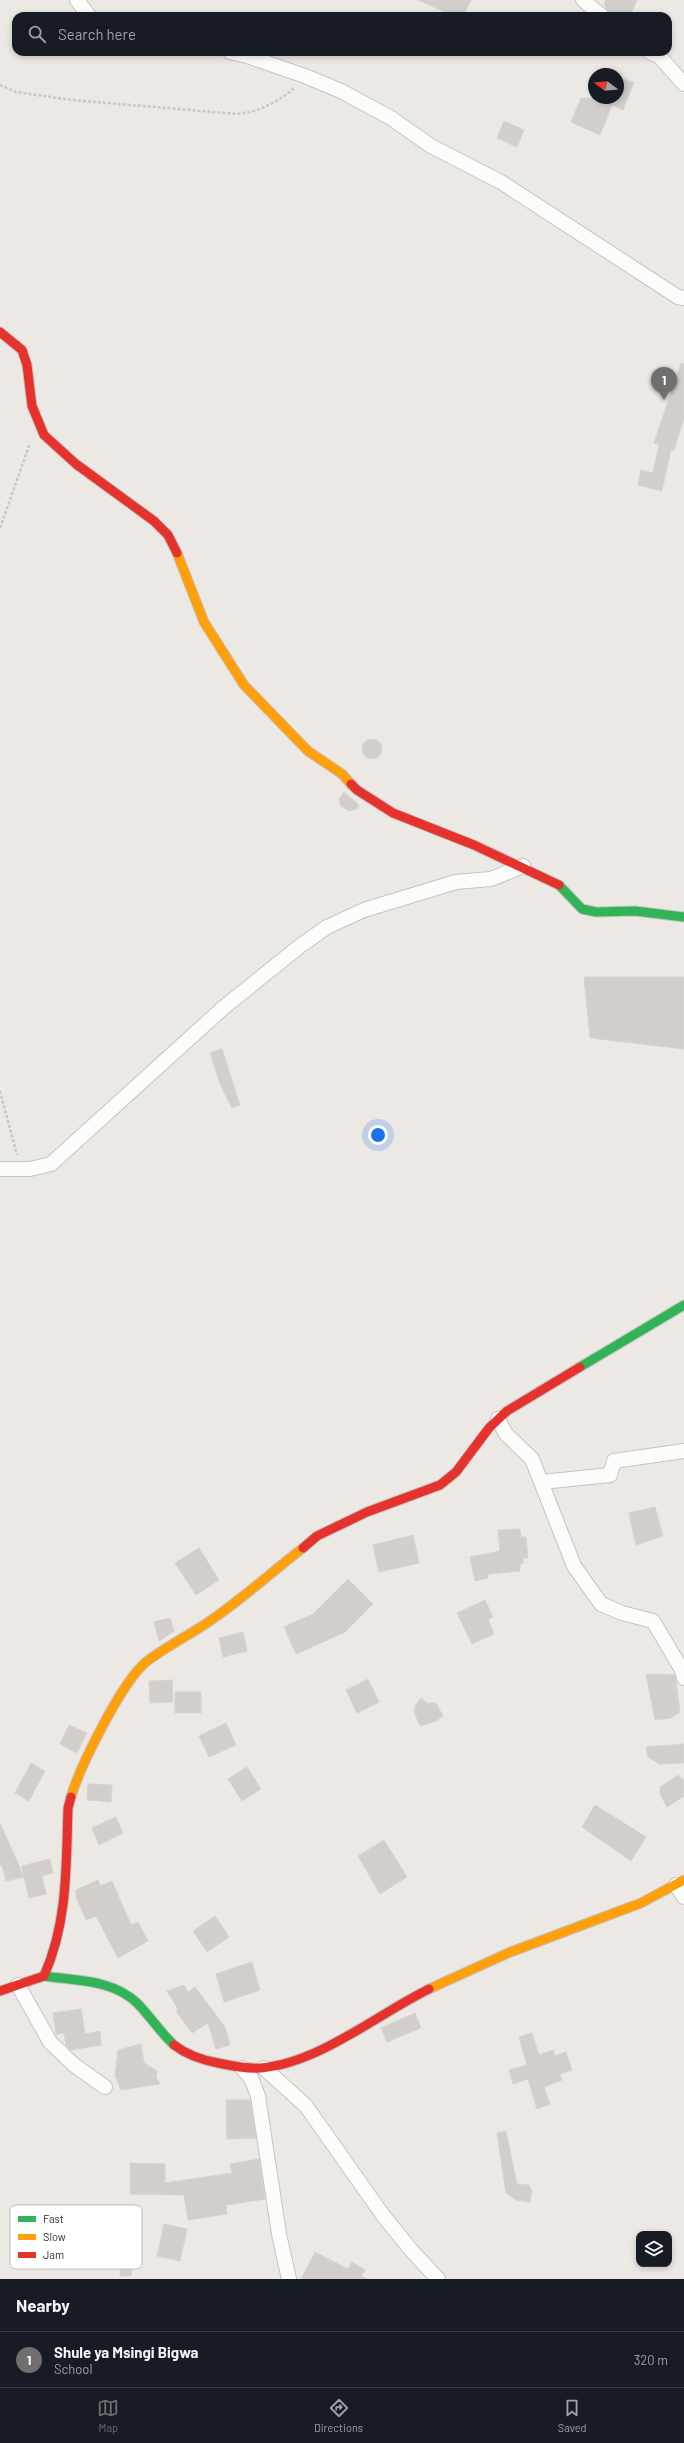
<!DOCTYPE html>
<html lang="en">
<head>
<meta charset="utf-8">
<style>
	body { margin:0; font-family:Barlow,sans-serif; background:#20242c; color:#f1f3f6 }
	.controls { position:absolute; right:12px; bottom:12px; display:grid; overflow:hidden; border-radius:8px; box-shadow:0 2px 6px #0003 }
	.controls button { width:36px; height:36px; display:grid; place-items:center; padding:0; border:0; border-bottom:1px solid #363941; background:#171b24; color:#f1f3f6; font:20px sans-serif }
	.compass { position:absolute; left:588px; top:68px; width:36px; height:36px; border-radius:50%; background:#171b24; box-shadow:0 2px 6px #0003; rotate:286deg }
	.you { position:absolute; left:378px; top:1135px; width:14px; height:14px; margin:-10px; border:3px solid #fff; border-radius:50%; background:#1a73e8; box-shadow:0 0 0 6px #1a73e833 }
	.badge { display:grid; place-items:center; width:26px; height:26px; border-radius:50%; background:#706f6e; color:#fff; font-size:13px; font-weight:700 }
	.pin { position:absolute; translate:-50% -33px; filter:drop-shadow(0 1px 2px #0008) }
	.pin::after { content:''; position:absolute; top:21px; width:14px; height:12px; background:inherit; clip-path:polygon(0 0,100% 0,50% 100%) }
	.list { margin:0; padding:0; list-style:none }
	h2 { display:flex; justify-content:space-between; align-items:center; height:52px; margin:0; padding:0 16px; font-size:17px }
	h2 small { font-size:13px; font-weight:400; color:#9ea1a6 }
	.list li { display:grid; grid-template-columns:26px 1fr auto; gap:12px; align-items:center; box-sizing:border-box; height:56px; padding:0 16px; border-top:1px solid #363941 }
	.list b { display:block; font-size:15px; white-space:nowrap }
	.list p { margin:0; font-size:13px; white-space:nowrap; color:#9ea1a6 }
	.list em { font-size:13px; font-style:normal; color:#9ea1a6 }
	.icon { flex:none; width:22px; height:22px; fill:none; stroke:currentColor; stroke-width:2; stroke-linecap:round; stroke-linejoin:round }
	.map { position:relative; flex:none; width:684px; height:2279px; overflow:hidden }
	.search { position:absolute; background:#171b24; box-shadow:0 2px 6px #0003; left:12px; right:12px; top:12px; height:44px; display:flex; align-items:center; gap:10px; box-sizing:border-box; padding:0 14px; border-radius:12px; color:#9ea1a6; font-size:15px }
	.sheet { height:108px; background:#171b24 }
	nav { display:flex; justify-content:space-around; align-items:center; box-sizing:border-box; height:56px; border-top:1px solid #363941; background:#171b24; font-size:11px; color:#9ea1a6 }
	nav a { display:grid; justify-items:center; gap:2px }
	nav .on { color:#706f6e }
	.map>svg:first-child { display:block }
</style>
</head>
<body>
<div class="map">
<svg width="684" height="2279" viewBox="0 0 684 2279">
	<rect width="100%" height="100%" fill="#ece8e4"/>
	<path fill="#d1cecb" stroke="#d7d4d0" d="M418 0H471L463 16H454Z
		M605 0H637L630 16H617L610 13 605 7Z
		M618 78 634 82 623 110 612 105 600 135 571 122 581 98H618Z
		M504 121 524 130 517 147 497 138Z
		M681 363 684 364V418L674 450 671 449 662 491 638 485 641 470 653 473 659 445 654 443Z
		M362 749a10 10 0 1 1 20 0a10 10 0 1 1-20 0Z
		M344 792 359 805 356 809 349 811 341 806 339 799Z
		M584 977H684V1049L590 1038Z
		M222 1049 240 1105 232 1108 220 1084 210 1053Z
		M655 1507 663 1536 636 1545 629 1513Z
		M520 1529 521 1537H526L528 1558H523V1564H520V1571L488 1574V1578L475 1581 470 1557 500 1551 498 1530Z
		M413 1535 419 1563 379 1572 373 1545Z
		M199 1548 219 1580 196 1595 175 1563Z
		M348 1579 373 1604 345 1632 296 1654 284 1627 313 1614Z
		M485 1600 493 1617 488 1619 494 1634 472 1644 457 1613Z
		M170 1618 174 1631 159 1641 154 1622Z
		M243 1632 247 1651 223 1657 219 1638Z
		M646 1674 675 1675 680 1712 671 1718 655 1720Z
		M368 1679 379 1702 357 1713 346 1690Z
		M172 1680 173 1702 150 1703 149 1681Z
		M175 1692H201V1713H175Z
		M421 1698 427 1703H436L443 1716 436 1721 420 1726 414 1712 415 1706Z
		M226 1723 236 1745 209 1757 199 1736Z
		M69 1725 87 1733 77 1753 60 1744Z
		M684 1744V1763L660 1764 648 1757 646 1747Z
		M31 1763 45 1771 29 1801 15 1793Z
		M247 1767 261 1789 242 1801 228 1779Z
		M678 1775 684 1781V1796L667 1807 660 1794V1787Z
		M88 1784 112 1785 111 1802 87 1800Z
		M595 1805 646 1837 631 1861 582 1827Z
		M116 1817 123 1833 99 1845 92 1828Z
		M0 1823 24 1877 22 1866 50 1859 53 1873 42 1876 46 1894 29 1898 24 1877 6 1881 2 1865 0 1866Z
		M384 1840 407 1877 380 1894 358 1856Z
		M98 1880 100 1886 112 1881 131 1925 138 1922 148 1941 118 1958 96 1916 86 1920 76 1897V1890Z
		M215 1916 229 1937 207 1952 193 1931Z
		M252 1962 260 1990 224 2002 216 1974Z
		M184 1985 188 1992 195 1987 225 2027 230 2045 216 2049 208 2023 192 2033 176 2011 178 2009 167 1991Z
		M81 2009 85 2034 100 2031 101 2045 70 2050 66 2045 64 2033 56 2034 53 2013Z
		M415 2013 421 2028 387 2042 381 2028Z
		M532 2033 539 2055 553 2050 555 2056 566 2052 572 2070 560 2074 562 2080 544 2087 550 2104 537 2109 528 2079 513 2084 509 2070 527 2065 519 2037Z
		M141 2044 144 2063 157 2071 156 2077 160 2084 121 2090 115 2076 118 2050Z
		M226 2100H250L256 2138 227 2139Z
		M506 2131 517 2184 529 2185 532 2191 530 2202 516 2200 506 2193 497 2133Z
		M259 2159 265 2199 226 2205 227 2214 188 2220 184 2195 130 2194V2163L165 2164V2183L232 2173 230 2164Z
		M164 2224 187 2229 180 2261 157 2256Z
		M122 2239H134L131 2276H120Z
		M315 2252 348 2269 352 2262 365 2270 361 2276 367 2279H301Z"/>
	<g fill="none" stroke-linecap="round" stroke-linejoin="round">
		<defs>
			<path id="street" d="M77 0 89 16
				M583 0 602 16
				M230 52 247 56 305 76 341 91 391 118 431 146 501 182 678 297 684 298
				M650 52 659 56 684 84
				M0 1169H30L51 1164 223 1008 300 946 327 927 364 910 456 882 491 879 523 866
				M498 1419 506 1434 532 1459 574 1566 601 1604 622 1613 653 1621 682 1670 684 1678
				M542 1482 610 1475 614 1461 684 1451
				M676 1885 684 1897
				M18 1985 50 2042 74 2065 105 2087
				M242 2068 251 2078 258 2096 279 2234 289 2279
				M264 2068 306 2106 382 2214 411 2250 438 2279"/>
			<path id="fast" d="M559 885 582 909 596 912 635 911 684 917
				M580 1367 684 1305
				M44 1976C76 1981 112 1979 137 2003 150 2016 160 2032 174 2045"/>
			<path id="slow" d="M177 553 204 622 244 685 308 751 342 774 351 784
				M71 1797C80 1766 122 1682 146 1662 168 1645 194 1633 217 1616 247 1595 274 1570 303 1548
				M429 1989 508 1953 641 1903 684 1880"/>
			<path id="jam" d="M0 332 22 350 27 365 32 406 44 435 76 464 154 521 168 535 177 553
				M351 784 357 790 393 813 474 845 559 885
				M303 1548 317 1536 367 1512 440 1485 456 1472 489 1428 507 1411 580 1367
				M0 1991 44 1976C68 1922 66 1866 68 1808L71 1797
				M174 2045C187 2055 202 2060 218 2063 232 2066 247 2069 261 2068 319 2063 378 2014 429 1989"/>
		</defs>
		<use href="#street" stroke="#c5c4c5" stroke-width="16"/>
		<use href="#fast" stroke="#c5c4c5" stroke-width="11"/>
		<use href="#slow" stroke="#c5c4c5" stroke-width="11"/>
		<use href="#jam" stroke="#c5c4c5" stroke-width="11"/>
		<path stroke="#c9c9c8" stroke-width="2.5" stroke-dasharray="3 2" stroke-linecap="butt" d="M0 85 16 92 72 100 237 114C259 112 278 102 294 88
			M0 528 30 443
			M0 1091 17 1155"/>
		<use href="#street" stroke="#fcfcfb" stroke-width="14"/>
		<use href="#fast" stroke="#30b455" stroke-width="9"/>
		<use href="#slow" stroke="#ff9f0a" stroke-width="9"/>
		<use href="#jam" stroke="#e5322d" stroke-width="9"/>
	</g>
	<rect x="10" y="2205" width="132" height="64" rx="6" fill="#fff" stroke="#c0c0c0" stroke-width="1"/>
	<rect x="18" y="2216" width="18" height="6" fill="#30b455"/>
	<rect x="18" y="2234" width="18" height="6" fill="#ff9f0a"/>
	<rect x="18" y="2252" width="18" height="6" fill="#e5322d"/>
	<g font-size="11" fill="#2e2e2e">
		<text x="43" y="2223">Fast</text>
		<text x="43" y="2241">Slow</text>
		<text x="43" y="2259">Jam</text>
	</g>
</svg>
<div class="controls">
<button><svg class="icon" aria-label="layers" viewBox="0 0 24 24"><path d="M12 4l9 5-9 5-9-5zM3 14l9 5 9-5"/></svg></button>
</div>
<svg class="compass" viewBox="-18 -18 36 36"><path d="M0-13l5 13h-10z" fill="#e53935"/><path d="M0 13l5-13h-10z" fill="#9ea1a6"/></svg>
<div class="you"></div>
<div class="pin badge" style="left:664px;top:400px">1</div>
<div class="search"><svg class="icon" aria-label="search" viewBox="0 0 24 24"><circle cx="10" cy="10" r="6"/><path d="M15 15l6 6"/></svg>Search here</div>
</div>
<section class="sheet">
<h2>Nearby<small></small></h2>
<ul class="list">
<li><span class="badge">1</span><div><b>Shule ya Msingi Bigwa</b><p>School</p></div><em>320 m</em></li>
</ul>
</section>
<nav>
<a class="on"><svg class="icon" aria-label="map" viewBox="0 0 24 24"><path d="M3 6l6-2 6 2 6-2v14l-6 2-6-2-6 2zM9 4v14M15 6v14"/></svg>Map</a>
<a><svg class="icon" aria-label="directions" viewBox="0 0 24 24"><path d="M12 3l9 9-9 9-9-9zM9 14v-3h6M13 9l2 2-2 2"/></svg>Directions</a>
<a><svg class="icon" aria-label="saved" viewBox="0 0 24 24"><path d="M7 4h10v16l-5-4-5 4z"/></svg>Saved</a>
</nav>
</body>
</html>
